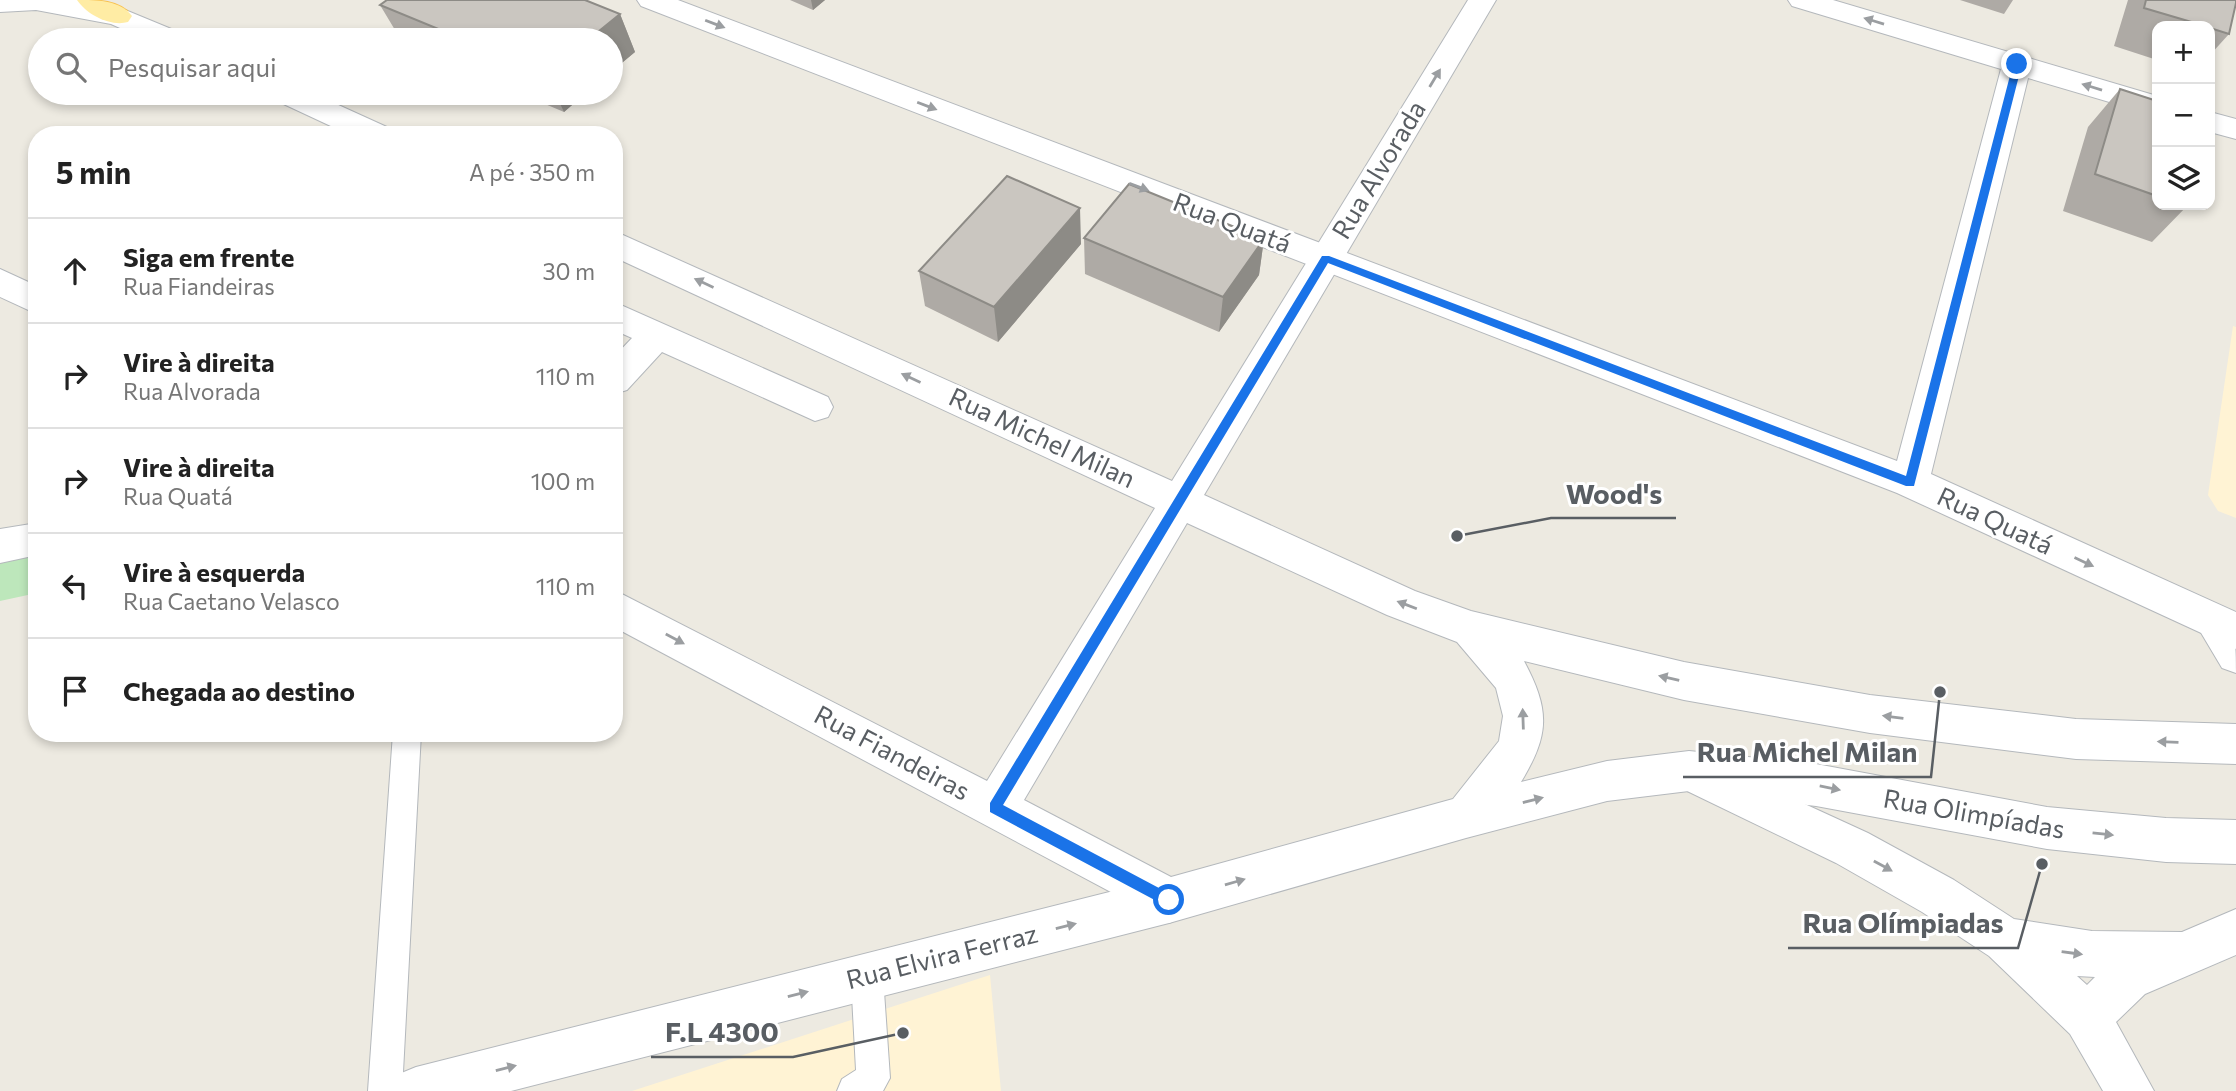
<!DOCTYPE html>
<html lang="pt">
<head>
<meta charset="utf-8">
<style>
	body { margin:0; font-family:Commissioner,sans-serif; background:#f6f6f6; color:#222 }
	.controls { position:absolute; right:21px; top:21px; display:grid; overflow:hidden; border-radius:14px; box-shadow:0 4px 10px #0003 }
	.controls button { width:63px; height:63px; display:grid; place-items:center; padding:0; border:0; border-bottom:2px solid #e0e0e0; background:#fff; color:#222; font:35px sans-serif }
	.stop { position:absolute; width:21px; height:21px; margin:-16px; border:5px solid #1a73e8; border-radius:50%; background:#fff }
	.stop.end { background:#1a73e8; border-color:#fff; box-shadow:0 2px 7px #0008 }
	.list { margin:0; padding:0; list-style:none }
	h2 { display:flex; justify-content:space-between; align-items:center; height:91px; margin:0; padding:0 28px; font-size:30px }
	h2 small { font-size:23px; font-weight:400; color:#767676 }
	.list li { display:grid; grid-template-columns:46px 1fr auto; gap:21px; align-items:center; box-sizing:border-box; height:105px; padding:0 28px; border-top:2px solid #e0e0e0 }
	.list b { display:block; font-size:26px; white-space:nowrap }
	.list p { margin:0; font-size:23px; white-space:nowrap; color:#767676 }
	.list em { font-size:23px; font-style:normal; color:#767676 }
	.icon { flex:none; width:38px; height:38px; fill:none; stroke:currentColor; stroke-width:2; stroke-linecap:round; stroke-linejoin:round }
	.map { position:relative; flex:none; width:2236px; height:1091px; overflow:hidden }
	.search { position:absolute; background:#fff; box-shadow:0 4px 10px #0003; left:28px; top:28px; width:595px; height:77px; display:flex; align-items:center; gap:18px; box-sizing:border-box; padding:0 24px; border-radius:38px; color:#767676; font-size:26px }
	.panel { position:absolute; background:#fff; box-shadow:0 4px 10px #0003; left:28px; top:126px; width:595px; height:616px; border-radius:28px }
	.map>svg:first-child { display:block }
</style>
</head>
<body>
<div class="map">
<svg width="2236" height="1091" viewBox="0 0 2236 1091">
	<rect width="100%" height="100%" fill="#edeae1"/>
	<path fill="#fff3d4" d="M2233 326 2236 327V518L2218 511 2208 495Z
		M990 975 1001 1091H632Z"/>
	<path fill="#bde7bb" d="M37 552V593L0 601V560Z"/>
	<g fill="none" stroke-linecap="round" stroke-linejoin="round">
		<defs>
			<path id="service" d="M393 733H421L402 1091H368Z
				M867 961 878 966 883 977 890 1078 883 1091H837L842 1079 856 1070 851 977 856 966Z"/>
			<path id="minor" d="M637 0H678L1897 461 2001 69 1792 6 1788 0H1833L2157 96V116L2028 78 1931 474 2236 612V649L1897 493 641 6Z
				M2210 112 2236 119V139L2210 132Z
				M614 302 828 397 833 407 828 417 815 421 662 352 627 390 614 394V357L632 338 614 330Z
				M37 523V555L0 563V529Z
				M1698 755 1868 833 1954 880 2014 919 2092 931 2182 932 2236 909V955L2145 994 2116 1022 2154 1091H2103L2070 1034 1989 956 1922 912 1836 863 1683 789 1677 775 1683 761ZM2077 976 2095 977 2087 985Z
				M1169 877 1185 884 1192 900 1185 916 1169 923 511 1091H392L399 1074 416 1067Z"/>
			<path id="tertiary" d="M0 0H80L118 7 181 33 186 40H147L111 24 36 10 0 12Z
				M1468 0H1496L1204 495 1415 591 1471 611 1684 662 1870 695 2076 719 2236 724V764L2076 759 1870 733 1684 700 1524 661C1550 710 1550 734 1521 782L1607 761 1689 751 1816 764 2047 807 2166 818 2236 820V864L2166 862 2047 849 1816 806 1689 791 1607 801 1466 838 1169 923 614 627V590L987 781 1155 508 614 257V231L1172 481ZM1187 523 1387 615 1457 642 1496 688 1503 716 1499 741 1453 799 1171 877 1024 800Z
				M271 93H312L389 128 393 135H350L275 100Z
				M0 269 37 286V314L0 297Z
				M2214 603C2236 615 2236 645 2236 673L2222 668 2194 621 2200 608Z"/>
			<path id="primary" d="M77 0C97 0 120 0 132 16L128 22C111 27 87 15 77 0Z"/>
		</defs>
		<use href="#service" stroke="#b4b8bc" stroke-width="2"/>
		<use href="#minor" stroke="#b4b8bc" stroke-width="2"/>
		<use href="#tertiary" stroke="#b4b8bc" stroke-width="2"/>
		<use href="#primary" stroke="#f8c14f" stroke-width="2"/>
		<use href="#service" fill="#fff" fill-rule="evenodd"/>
		<use href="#minor" fill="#fff" fill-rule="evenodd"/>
		<use href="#tertiary" fill="#fff" fill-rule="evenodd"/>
		<use href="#primary" fill="#ffeca4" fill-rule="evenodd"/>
	</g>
	<path fill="#aeaaa5" d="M387 0H585L620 14 635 52 611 72V40H401L380 5Z
		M790 0H825L813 10Z
		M1960 0H2013L2004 14Z
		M2128 0H2236L2229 34 2210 55V26H2157V60L2114 46Z
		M2120 89 2157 101V205H2188L2152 242 2063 211 2088 127Z
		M519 93H586L564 112Z
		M1084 238 1264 239 1259 275 1219 332 1085 274Z
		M1081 244 998 342 925 306 919 271Z"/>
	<path fill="#8d8b86" d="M811 0H825L813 10Z
		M620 14 635 52 611 72V40H588Z
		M555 93H586L564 112Z
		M1080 208 1081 244 998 342 994 307Z
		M1264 239 1259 275 1219 332 1223 297Z"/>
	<path fill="#cac6c0" stroke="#8d8b86" stroke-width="2" d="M387 0H585L620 14 588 40H465L380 5Z
		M2146 0H2236V3L2229 34 2210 28V26H2205L2144 8Z
		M2120 89 2157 101V196L2095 174Z
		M1007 176 1080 208 994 307 919 271Z
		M1129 184 1264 239 1223 297 1084 238Z"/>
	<defs><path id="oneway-solid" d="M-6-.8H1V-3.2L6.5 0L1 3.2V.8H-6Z" transform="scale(1.75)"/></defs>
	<g fill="#9b9ea1">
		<use href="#oneway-solid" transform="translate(1874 21) rotate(-163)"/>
		<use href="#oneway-solid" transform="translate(715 24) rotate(21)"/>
		<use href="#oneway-solid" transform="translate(1435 78) rotate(-59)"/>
		<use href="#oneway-solid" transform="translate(2092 87) rotate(-163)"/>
		<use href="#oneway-solid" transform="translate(927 106) rotate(21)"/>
		<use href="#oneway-solid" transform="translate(1139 187) rotate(21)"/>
		<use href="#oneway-solid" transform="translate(704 283) rotate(-155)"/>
		<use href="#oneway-solid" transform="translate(911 378) rotate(-155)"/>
		<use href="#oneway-solid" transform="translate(2084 562) rotate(25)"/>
		<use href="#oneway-solid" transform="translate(1407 605) rotate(-159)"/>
		<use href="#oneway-solid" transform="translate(675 639) rotate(28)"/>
		<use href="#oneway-solid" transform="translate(1669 678) rotate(-167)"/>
		<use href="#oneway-solid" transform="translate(1893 717) rotate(-173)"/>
		<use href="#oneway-solid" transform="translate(1523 719) rotate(-92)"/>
		<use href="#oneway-solid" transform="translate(2168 742) rotate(-178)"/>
		<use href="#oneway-solid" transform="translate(1830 788) rotate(11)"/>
		<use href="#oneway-solid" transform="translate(1533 800) rotate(-14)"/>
		<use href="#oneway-solid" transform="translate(2103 834) rotate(6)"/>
		<use href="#oneway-solid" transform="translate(1883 866) rotate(29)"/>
		<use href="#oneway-solid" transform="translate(1235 882) rotate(-16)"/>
		<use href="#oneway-solid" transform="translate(1066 926) rotate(-14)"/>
		<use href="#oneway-solid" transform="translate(2072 953) rotate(8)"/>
		<use href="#oneway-solid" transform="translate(798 994) rotate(-14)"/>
		<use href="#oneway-solid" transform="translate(506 1068) rotate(-14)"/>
	</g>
	<path fill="#1a73e8" d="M2017 61 2022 64 1914 486H1906L1328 263 1003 805 1174 896V905H1164L990 812V803L1322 256H1329L1906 476 2013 64Z"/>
	<g text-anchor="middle" stroke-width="6" stroke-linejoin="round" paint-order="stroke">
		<g font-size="26" fill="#595e63" stroke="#fff">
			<text transform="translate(1379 170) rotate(-59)" y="9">Rua Alvorada</text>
			<text transform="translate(1232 223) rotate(21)" y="9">Rua Quatá</text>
			<text transform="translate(1042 438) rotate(25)" y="9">Rua Michel Milan</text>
			<text transform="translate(1995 521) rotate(25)" y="9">Rua Quatá</text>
			<text transform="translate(892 753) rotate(28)" y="9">Rua Fiandeiras</text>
			<text transform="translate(1974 814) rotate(10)" y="9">Rua Olimpíadas</text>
			<text transform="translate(942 957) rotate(-14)" y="9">Rua Elvira Ferraz</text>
		</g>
	</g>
	<path fill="none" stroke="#595e63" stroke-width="2.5" d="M1457 536L1551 518H1676M1940 692L1931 777H1683M2042 864L2018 948H1788M903 1033L793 1057H651"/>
	<g fill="#595e63" stroke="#fff" stroke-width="2.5">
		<circle cx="1457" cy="536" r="7"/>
		<circle cx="1940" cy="692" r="7"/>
		<circle cx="2042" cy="864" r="7"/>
		<circle cx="903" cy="1033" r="7"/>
	</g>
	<g font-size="28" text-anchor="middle" font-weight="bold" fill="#595e63" stroke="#fff" stroke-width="6" stroke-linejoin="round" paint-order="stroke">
		<text x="1614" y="504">Wood's</text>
		<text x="1807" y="762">Rua Michel Milan</text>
		<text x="1903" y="933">Rua Olímpiadas</text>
		<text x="722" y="1042">F.L 4300</text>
	</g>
</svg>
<div class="controls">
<button>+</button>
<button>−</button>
<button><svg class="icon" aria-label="layers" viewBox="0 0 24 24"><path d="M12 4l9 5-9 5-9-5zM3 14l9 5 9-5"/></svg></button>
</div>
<div class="stop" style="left:1169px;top:900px"></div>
<div class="stop end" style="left:2017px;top:64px"></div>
<div class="search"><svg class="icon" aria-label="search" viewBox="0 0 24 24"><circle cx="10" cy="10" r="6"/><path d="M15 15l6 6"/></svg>Pesquisar aqui</div>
<section class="panel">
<h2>5 min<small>A pé · 350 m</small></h2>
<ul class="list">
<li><svg class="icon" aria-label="ahead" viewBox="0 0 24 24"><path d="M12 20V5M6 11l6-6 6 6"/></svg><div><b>Siga em frente</b><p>Rua Fiandeiras</p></div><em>30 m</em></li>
<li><svg class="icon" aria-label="right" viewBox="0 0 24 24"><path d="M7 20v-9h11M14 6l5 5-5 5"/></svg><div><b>Vire à direita</b><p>Rua Alvorada</p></div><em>110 m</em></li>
<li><svg class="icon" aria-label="right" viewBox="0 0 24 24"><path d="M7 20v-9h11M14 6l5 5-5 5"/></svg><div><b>Vire à direita</b><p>Rua Quatá</p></div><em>100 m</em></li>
<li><svg class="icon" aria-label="left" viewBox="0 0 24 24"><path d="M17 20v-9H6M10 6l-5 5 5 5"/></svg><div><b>Vire à esquerda</b><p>Rua Caetano Velasco</p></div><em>110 m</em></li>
<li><svg class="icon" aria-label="arrive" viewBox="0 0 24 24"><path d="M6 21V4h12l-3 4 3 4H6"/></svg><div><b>Chegada ao destino</b></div></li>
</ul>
</section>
</div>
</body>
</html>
